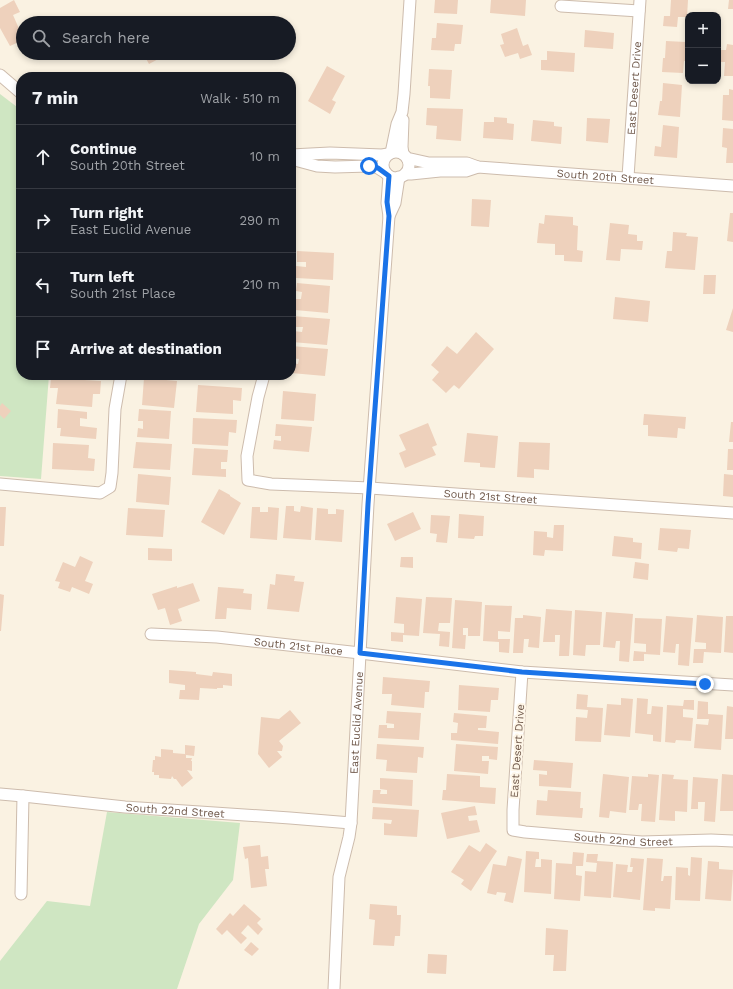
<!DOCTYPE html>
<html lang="en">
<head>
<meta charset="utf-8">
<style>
	body { margin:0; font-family:"Work Sans",sans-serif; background:#242831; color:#f1f3f6 }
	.controls { position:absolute; right:12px; top:12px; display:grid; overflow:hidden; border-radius:8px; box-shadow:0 2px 6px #0003 }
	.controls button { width:36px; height:36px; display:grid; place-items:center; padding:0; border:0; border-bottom:1px solid #363941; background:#171b24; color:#f1f3f6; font:20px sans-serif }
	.stop { position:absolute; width:12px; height:12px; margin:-9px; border:3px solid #1a73e8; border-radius:50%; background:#fff }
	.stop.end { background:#1a73e8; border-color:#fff; box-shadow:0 1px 4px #0008 }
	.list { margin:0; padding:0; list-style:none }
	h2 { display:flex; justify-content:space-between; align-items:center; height:52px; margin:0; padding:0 16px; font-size:17px }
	h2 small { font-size:13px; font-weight:400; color:#9ea1a6 }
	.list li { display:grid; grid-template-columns:26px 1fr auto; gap:12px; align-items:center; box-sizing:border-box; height:64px; padding:0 16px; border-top:1px solid #363941 }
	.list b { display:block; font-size:15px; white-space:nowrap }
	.list p { margin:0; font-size:13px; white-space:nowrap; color:#9ea1a6 }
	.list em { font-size:13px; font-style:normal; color:#9ea1a6 }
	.icon { flex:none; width:22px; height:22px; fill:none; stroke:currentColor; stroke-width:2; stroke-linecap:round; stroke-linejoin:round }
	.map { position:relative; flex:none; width:733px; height:989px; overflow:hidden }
	.search { position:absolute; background:#171b24; box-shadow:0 2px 6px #0003; left:16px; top:16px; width:280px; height:44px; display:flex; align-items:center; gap:10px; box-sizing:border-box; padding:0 14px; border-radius:22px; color:#9ea1a6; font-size:15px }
	.panel { position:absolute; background:#171b24; box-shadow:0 2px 6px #0003; left:16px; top:72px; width:280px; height:308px; border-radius:16px }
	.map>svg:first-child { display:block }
</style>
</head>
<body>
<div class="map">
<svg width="733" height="989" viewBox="0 0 733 989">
	<rect width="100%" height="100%" fill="#faf2e2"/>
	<path fill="#cfe6c2" d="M0 94 21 110V375H49L41 479 0 476Z
		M107 812 240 823 233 880 199 924 177 989H0V961L47 901 90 906Z"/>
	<path fill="#eed1bc" d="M14 0 20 12 13 15 20 31 23 30V40L10 46 0 28V8Z
		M435 0H458L457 14 434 13Z
		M491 0H526L525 16 490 13Z
		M671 0H688L687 17H678L677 27 663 26 664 16H670Z
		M729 0H733V9H728Z
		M145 16 149 23H131Z
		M437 23 463 25 461 44H455L454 51 431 50 432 38H436Z
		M517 28 523 46 528 44 532 55 520 59 518 53 505 57 500 45 504 44 501 34Z
		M585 30 614 33 613 49 584 47Z
		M666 41 686 42 685 50H688V61H684L683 73 662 72 663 58H665Z
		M727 44 733 45V76H724L725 62H720L721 50H726Z
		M547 51 575 53 574 72 541 70V60H547Z
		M143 53H160L162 57 149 64Z
		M327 66 345 76 332 100 336 102 330 114 308 101Z
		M429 69 452 70 450 99 430 98V86H428Z
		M663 83 682 85 680 117 658 115 660 101H662Z
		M729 89 733 90V121L722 120 723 95H729Z
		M427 108 463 109 461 141 436 139 437 126 426 125Z
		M494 117 507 118V123L514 124 513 140 483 138 484 122H494Z
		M587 118 610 119 608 143 586 141Z
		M533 120 554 122V126L562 127 561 144 531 141Z
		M663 125 679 127 677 158 654 156 655 146 661 147Z
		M723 128 733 129V163H726L727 148 722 147Z
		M472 199 491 200 489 227 471 226Z
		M730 213H733V242L727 241Z
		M545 215 573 217V225L578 226 577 250 583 251 582 262 564 261V255H555V244L537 243 539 223 544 224Z
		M610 223 629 225 628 234 637 235V241H643L642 250 621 249 620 261 606 260Z
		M673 232 687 233 686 236 698 237 695 270 665 268 667 251H672Z
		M297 251 334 253 333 280 296 278V266L306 267V262H297Z
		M704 275H716L715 294H703Z
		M297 283 330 286 328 313 295 310 296 299H301L302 292 296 291Z
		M615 297 650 301 648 322 613 319Z
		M733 308V332L726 330Z
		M293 316 330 319 327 345 292 342 293 331 302 332 303 327H292Z
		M476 332 494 349 459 389 454 385 446 393 432 380 439 372 431 365 447 346 457 354Z
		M291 346 328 349 325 376 291 373V363L298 364 299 359 291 358Z
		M51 378 101 381 100 394H93L92 407 56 404 58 388H50Z
		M144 378 177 381 174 408 142 405Z
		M198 385 242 388 241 401 233 400V414L196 412Z
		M283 391 316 394 314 421 281 419Z
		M2 403 11 411 4 419 0 415V406Z
		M58 409 87 412V419L80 418V426L97 428 96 439 60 436 61 428H57Z
		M139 409 171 411 169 439 137 437 138 428 143 429V421H138Z
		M644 414 686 417 685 429 678 428 677 438 648 436V425H643Z
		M193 418 237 420 236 433 229 432 228 446 192 444Z
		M731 422H733V442H729Z
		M428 423 437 445 432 447 436 455 405 468 399 453 406 450 399 435Z
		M276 424 312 427 309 452 273 449 274 440 281 441V436H275Z
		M467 433 498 436 495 468 480 467V463L464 462Z
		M136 442 172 444 170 470 133 468Z
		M519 442 550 443 549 470 534 469V478L517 477Z
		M53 443 89 445 88 458 95 459 94 471 52 469Z
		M194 448 228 450 227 462H221V469H226V477L192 475Z
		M728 449H733V470H727Z
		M138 474 171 477 169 505 136 502Z
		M724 474 733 475V497L723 496Z
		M219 489 230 495V496L241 503 224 535 201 522Z
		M286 506H294V511L300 512 301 506 313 508 311 540 283 538Z
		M0 507H6L4 546H0Z
		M252 507H260V512H268V507L279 508 277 540 250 538Z
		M128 508 165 510 163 537 126 535Z
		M317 508 328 509V514H336V509L344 510 342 542 315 540Z
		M413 512 421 529 395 541 387 524Z
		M459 514 484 516 483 536H475L474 539 458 538Z
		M431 515 450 516 447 543 436 542 437 534 430 533Z
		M554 525H564L563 551 545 550 544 556 533 555 534 531 547 532V537L553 538Z
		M660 528 691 530 689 549 678 548 677 552 658 550Z
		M614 536 633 538V542L642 543 641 559 612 556Z
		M148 548 172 549V561L148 560Z
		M80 556 93 562 85 581 93 584 89 594 72 587 70 592 58 588 60 582 55 581 63 562 75 567Z
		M401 557H413V568L400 567Z
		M635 562 649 564 648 580 633 578Z
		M276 574 295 576 294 581 304 582 299 612 267 609 270 584 275 585Z
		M193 583 200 601 178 609 182 621 170 625 165 608 158 610 152 594 177 586V588Z
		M218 587 244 589 243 593 252 594 251 610 227 608 226 619H215Z
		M0 594 4 595 1 631H0Z
		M396 597 422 599 419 636 403 635V642L391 641V632L404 633V624L394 623Z
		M426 597 452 598 450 623H439L438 631 450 632 449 647 439 646 440 634 423 633Z
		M455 600 482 602 480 636H468V628H463V635H466L465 649 452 648Z
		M485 605 512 606 510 632 498 631V639H510L509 653 499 652V642L483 641Z
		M546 609 572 611 569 656H559L560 635H555V642H543Z
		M575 610 602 612 600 645H586L585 656 573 655Z
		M606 612 633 614 629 662 619 661 620 641H616L615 648 603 647Z
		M523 615 541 617 539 648 528 647 529 639H524L523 653H513L515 618H523Z
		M697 615 723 617 721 653 704 652 703 663H693L694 649H706V643L695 642Z
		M666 616 693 618 689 666 678 665 679 644H676L675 653 663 652Z
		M726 616H733V653L724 652Z
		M635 618 662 619 660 655 644 654V661H633L634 651 646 652V644L634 643Z
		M169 670 196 672V674L212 676 213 672 232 674V686L223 685V688H217V689L200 688 199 700 179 699 180 690H185V685L169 683Z
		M383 677 430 681 429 692H425L424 708 391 705 392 694H382Z
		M459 685 499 688 498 700H491L490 712 458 710Z
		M577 694 588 695 587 707 603 708 601 742 575 741 576 717 587 718 588 710 576 709Z
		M621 698 633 699 630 737 604 735 607 704 621 705Z
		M637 698 648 699 647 714H651L652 706 663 707 661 742 653 741V735L635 733Z
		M684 700H694V710L683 709V717L693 718 691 741 676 740 675 743 665 742 667 705 683 706Z
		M698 701 708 702V714L723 715 721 750 694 748 696 724 708 725 709 719H697Z
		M727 706 733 707V739H725Z
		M290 710 301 723 279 741 283 746 282 751H277L282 757 269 768 258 754 261 717 279 719Z
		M387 711 421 713 419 740 378 738 379 725H387V728H394V724L386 723Z
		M454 713 487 716 486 728H478V730L499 732 498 744 451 740V733H457L458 723 453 722Z
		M377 744 424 747 423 758 418 757 417 773 386 771 387 760 376 759Z
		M456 744 498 747 497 760 489 759V756H482V761H489L488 774 454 771Z
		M185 745 195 746 194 756 186 755V758H192L191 761H192V771L187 770 193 778 182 787 176 779H174L172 776 171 779 159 778V775H154V772H152L153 760H155V756L161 757V749L173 750V753L185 754Z
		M534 760 573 763 571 788 539 786V774L547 775V771L533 770Z
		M447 774 480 776V787L496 788 495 804 442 800 443 790H446Z
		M603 774 629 777 626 813 610 811 609 818 599 817Z
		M648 774 659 775 655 822 641 821 642 804H639L638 810H629L632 776 648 777Z
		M662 774 674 775 673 779 688 780 687 812 675 811V821L659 820Z
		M722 774 733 775V811H720Z
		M693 777 718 779 715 822 704 821 705 802H698V809H691Z
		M380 778 413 780 412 806 372 803 373 790H381L380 794H387V790L380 789Z
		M548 790 581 792 580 808H583L582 818 536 815 537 800 547 801Z
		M475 806 477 815 468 816 469 821 477 820 480 832 447 839 441 813Z
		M373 807 419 810 417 837 384 835V823L391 824 392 820 372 819Z
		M486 843 497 851 471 891 461 884 464 880 451 872 469 845 480 852Z
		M260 845 261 857 268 856 269 869H265L267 886 251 888 248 858 245 859 243 847Z
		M526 851 539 852V859H536L535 867H541V859L552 860 551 894 524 892Z
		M573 852 584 853 583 866H576V875L582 876 580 901 554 899 556 863 572 864Z
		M587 854H598L597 861 613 862 611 898 584 896 585 871 596 872 597 863 586 862Z
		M508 856 522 859 513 903 504 901 506 893 497 892 496 895 487 893 493 864 506 866Z
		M691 857 702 858 700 901 675 900 676 867 688 868V875L690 876Z
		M631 858 644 859 640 900 613 897 616 864 628 865 627 872H632L633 867H630Z
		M647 858 663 859 661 881H663L664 876H672L670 909 655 908V911L643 910Z
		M708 861 719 862V869L733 870 731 901 705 899Z
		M244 904 261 919 257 923 263 929 258 935 248 925 241 933 247 938 241 944 227 930 222 935 216 929 230 913 233 916Z
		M370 904 397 906V915H401L400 936H395L394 946 373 945 375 920 369 919Z
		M546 928 568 930 566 971H553L554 955H545Z
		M251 942 259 949 252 956 244 950Z
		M428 954 447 955 446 974 427 973Z"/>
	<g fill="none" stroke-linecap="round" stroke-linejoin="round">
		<defs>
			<g id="minor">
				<path d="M561 6 639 11"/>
				<path d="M0 75 21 93"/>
				<circle cx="396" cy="165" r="13"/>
				<path d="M391 153 397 124 402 112 404 94 410 0"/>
				<path d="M403 154 402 147 403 120"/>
				<path d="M291 155 330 153 382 155 388 154"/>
				<path d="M291 159 317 166 335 167 369 166 378 168 386 173"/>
				<path id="s1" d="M408 160 411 159 429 163H467L478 167 733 186"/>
				<path d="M405 174H411L440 171H466L478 167"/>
				<path id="s2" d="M628 177 640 0"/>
				<path d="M389 216 395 203 399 177"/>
				<path id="s3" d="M264 375 258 397 247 456 248 480 271 484 370 488 733 513"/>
				<path d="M0 484 100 493 110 487 112 473 115 409 121 375"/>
				<path id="s4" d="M151 634 217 637 360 653 522 672 733 685"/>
				<path id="s5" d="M522 672 513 810V830L525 832 642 842 711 840 733 841"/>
				<path id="s6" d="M0 794 23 796 125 807 290 818 351 823"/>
				<path d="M21 894 23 796"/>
				<path id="s7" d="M334 989 339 877 349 837 351 823 368 504 389 216 387 203 389 176"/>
			</g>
		</defs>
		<use href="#minor" stroke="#cdbcad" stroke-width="13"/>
		<use href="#minor" stroke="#fff" stroke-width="11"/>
	</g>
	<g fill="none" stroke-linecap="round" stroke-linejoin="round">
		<path stroke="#1a73e8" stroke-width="5" d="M369 166 378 168 389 176 387 202 389 216 368 504 360 653 522 672 705 684"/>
	</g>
	<g text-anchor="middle" stroke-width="4" stroke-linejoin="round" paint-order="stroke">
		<g font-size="11" fill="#70594b" stroke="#fef6e8">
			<text dy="4" stroke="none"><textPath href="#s2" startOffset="89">East Desert Drive</textPath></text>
			<text dy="4" stroke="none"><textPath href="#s1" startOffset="199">South 20th Street</textPath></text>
			<text dy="4" stroke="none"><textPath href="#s3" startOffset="350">South 21st Street</textPath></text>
			<text dy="4" stroke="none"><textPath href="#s4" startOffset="148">South 21st Place</textPath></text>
			<text dy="4" stroke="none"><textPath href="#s7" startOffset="268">East Euclid Avenue</textPath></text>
			<text transform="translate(517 751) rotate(-86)" y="4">East Desert Drive</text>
			<text dy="4" stroke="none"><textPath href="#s6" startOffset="176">South 22nd Street</textPath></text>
			<text dy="4" stroke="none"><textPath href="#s5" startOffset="269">South 22nd Street</textPath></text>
		</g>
	</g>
</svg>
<div class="controls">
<button>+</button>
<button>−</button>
</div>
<div class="stop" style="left:369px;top:166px"></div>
<div class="stop end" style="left:705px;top:684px"></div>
<div class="search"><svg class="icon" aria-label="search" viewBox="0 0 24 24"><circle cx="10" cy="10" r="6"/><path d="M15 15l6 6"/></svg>Search here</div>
<section class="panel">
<h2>7 min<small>Walk · 510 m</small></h2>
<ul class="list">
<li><svg class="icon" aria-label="ahead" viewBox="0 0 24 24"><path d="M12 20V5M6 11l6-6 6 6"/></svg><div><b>Continue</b><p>South 20th Street</p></div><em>10 m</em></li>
<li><svg class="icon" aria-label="right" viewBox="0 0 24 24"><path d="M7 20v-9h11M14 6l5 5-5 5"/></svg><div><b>Turn right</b><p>East Euclid Avenue</p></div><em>290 m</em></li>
<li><svg class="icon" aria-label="left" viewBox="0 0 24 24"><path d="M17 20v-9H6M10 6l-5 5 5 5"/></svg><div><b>Turn left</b><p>South 21st Place</p></div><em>210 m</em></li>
<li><svg class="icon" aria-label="arrive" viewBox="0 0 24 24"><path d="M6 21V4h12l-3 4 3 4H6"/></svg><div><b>Arrive at destination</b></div></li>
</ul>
</section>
</div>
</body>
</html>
